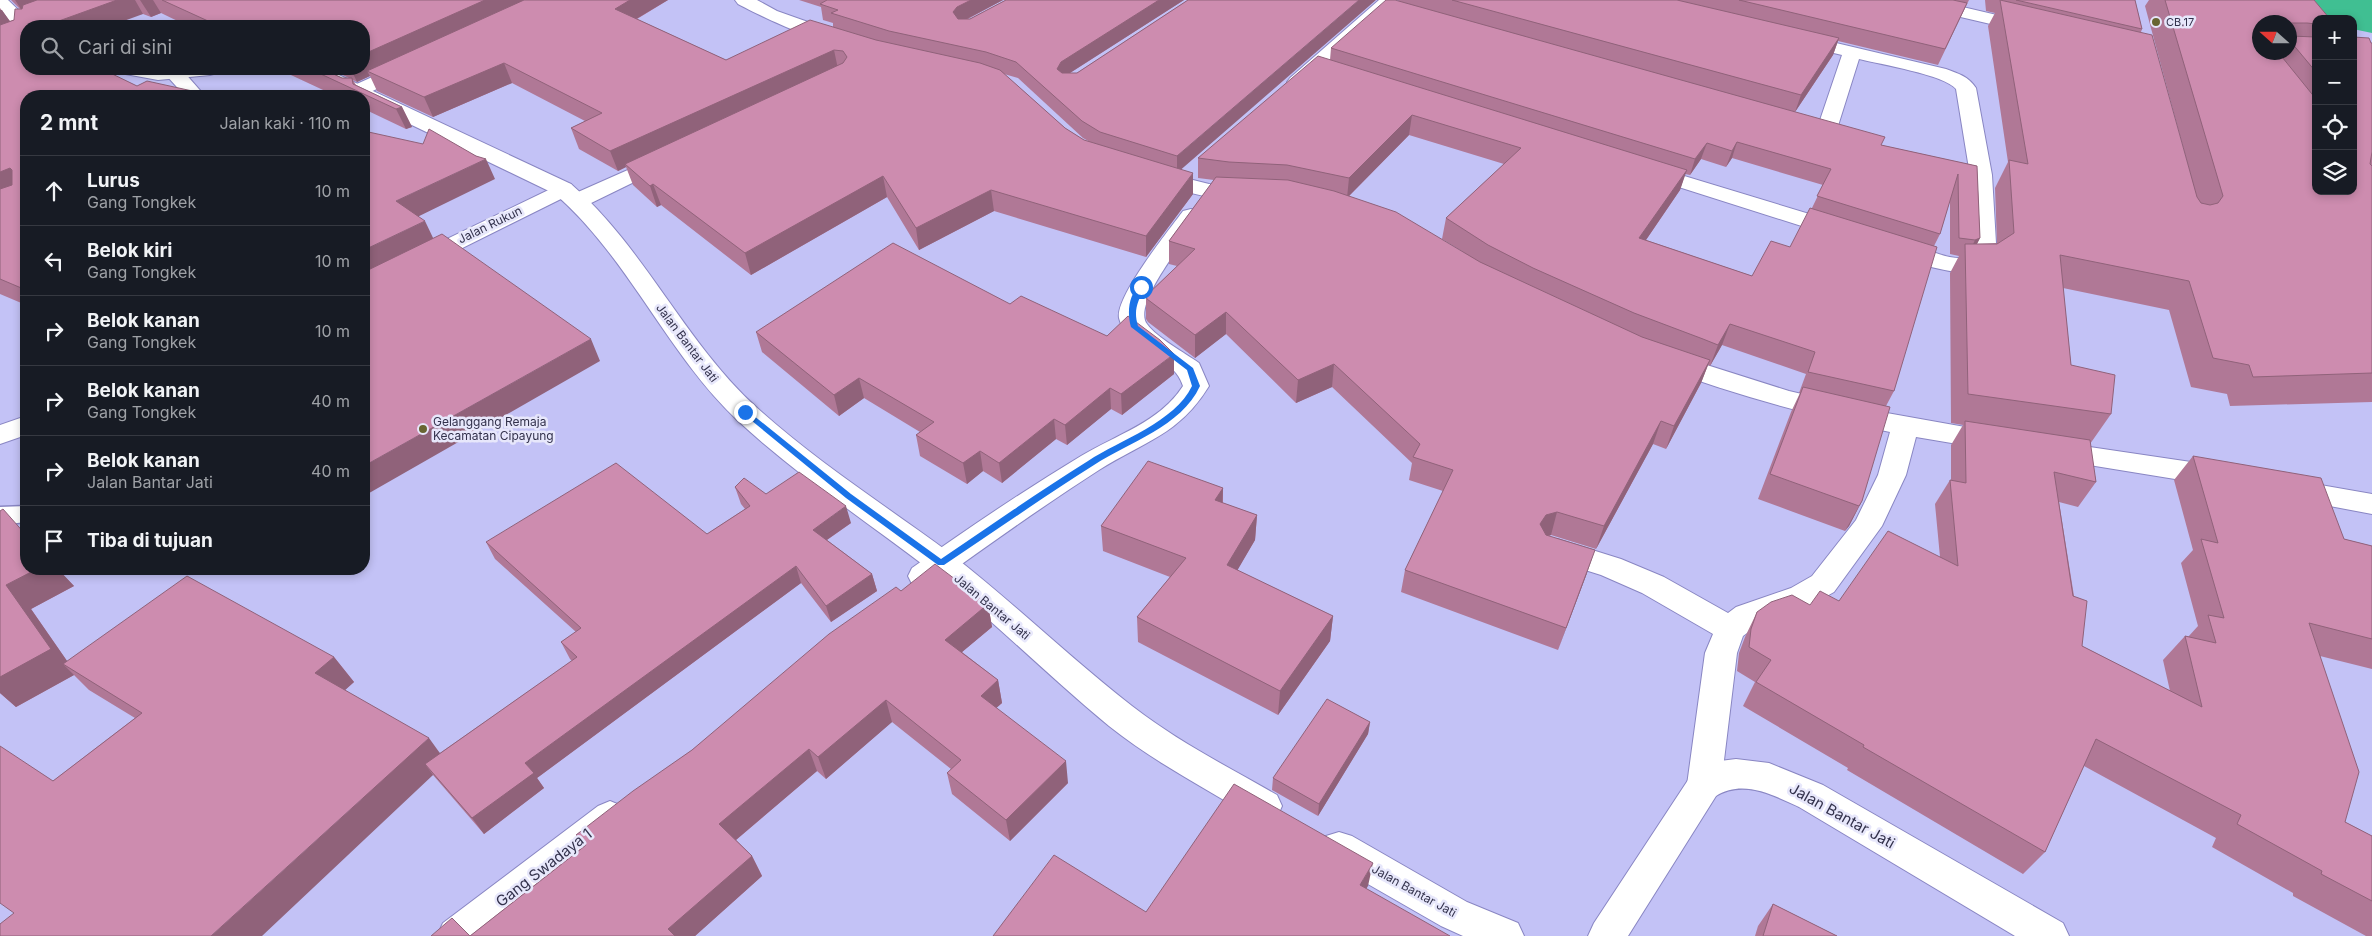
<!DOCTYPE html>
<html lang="id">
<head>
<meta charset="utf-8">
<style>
	body { margin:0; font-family:Inter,sans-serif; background:#20242c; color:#f1f3f6 }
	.controls { position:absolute; right:15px; top:15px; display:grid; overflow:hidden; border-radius:10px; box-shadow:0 2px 8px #0003 }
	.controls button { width:45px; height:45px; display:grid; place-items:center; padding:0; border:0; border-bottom:1px solid #363941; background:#171b24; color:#f1f3f6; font:25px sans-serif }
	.compass { position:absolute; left:2252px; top:15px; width:45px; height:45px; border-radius:50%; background:#171b24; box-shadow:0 2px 8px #0003; rotate:291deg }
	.stop { position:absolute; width:15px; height:15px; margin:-11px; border:4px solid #1a73e8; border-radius:50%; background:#fff }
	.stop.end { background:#1a73e8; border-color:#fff; box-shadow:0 1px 5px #0008 }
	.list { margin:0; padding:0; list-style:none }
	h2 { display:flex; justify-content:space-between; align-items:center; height:65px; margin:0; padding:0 20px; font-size:21px }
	h2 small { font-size:16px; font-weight:400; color:#9ea1a6 }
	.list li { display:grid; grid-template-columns:32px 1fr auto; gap:15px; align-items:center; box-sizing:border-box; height:70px; padding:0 20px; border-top:1px solid #363941 }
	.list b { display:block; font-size:19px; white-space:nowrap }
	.list p { margin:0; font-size:16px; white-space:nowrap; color:#9ea1a6 }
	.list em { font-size:16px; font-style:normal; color:#9ea1a6 }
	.icon { flex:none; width:28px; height:28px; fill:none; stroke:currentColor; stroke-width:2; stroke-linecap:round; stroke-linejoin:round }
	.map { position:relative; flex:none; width:2372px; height:936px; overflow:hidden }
	.search { position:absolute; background:#171b24; box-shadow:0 2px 8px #0003; left:20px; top:20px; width:350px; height:55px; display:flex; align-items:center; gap:12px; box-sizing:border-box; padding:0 18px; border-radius:20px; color:#9ea1a6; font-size:19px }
	.panel { position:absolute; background:#171b24; box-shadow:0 2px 8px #0003; left:20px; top:90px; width:350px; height:485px; border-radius:20px }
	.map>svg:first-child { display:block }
</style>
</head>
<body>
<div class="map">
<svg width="2372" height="936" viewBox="0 0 2372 936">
	<rect width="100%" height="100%" fill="#c3c2f6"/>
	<path fill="#40bf92" d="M2247 0H2372V33L2353 29V19H2316Z"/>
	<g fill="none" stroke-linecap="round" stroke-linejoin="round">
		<defs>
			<path id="service" d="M26 506V522L0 525V507Z"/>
			<path id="minor" d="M735 0H757L777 11 839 33 842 37 839 41C820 46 757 14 738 4Z
				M1379 0H1398L1304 86H1290L1287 82 1290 78Z
				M1902 0H1933L2035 24 2038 28 2035 32 2029 33 1905 4Z
				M1798 34 1946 69C1959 74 1968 76 1976 88L1992 175 1997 260C1992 267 1978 273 1969 273 1953 273 1895 261 1887 249L1890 244C1917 238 1946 266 1973 256L1970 175 1956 89C1945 75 1879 64 1859 59L1837 129 1834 133 1827 135 1820 133 1817 129 1842 55 1792 43 1789 39 1792 35Z
				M408 61 415 63 417 67 415 71 364 95 355 96 347 91 350 87Z
				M176 69 183 71 205 96H185L166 75 169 71Z
				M664 154 671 156 674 160 671 164 585 206 577 208 569 206 566 201 569 196Z
				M1648 165 1849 226 1852 231 1849 236 1841 238 1833 236 1641 175 1637 171 1641 167Z
				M1157 171 1209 184 1252 187 1255 192 1252 197C1219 205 1181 189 1149 182L1146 177 1149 172Z
				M563 183 571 184 574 189 571 194 372 293 364 295V279Z
				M1191 209 1199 211 1202 216C1189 235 1131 304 1147 324 1157 338 1185 353 1199 363L1209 386C1179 435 1145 441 1099 470 1043 506 988 545 934 584L923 587 912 584 908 576 912 568C967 529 1023 491 1081 456 1116 435 1160 422 1183 386 1177 367 1159 359 1143 347 1133 340 1122 331 1119 318 1115 297 1169 230 1183 211Z
				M1669 353 1789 391 1870 410 1993 432 2003 434 2006 441 2003 448 1993 450 1916 437 1906 475 1882 526 1834 592 1811 605 1758 625 1743 636 1737 653 1721 785 1716 796 1704 800 1692 796 1687 785 1705 653 1713 634 1642 593 1601 575 1547 558 1542 550 1547 542 1557 539 1621 559 1664 577 1728 613 1736 607 1791 588 1812 576 1856 520 1878 475 1890 432C1812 416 1735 395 1660 367L1656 361 1660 355Z
				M26 416V435L0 444V425Z
				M2056 442 2218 466 2228 469 2232 476 2228 483 2218 486 2046 458 2042 451 2046 444Z
				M2292 480 2372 494V514L2282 497 2278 490 2282 483Z
				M610 801 622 806 627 817 622 828 485 936H437L443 923 598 806Z"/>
			<path id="tertiary" d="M0 0H8L35 26H26V32L20 31 0 12Z
				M118 69H219L217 73 210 75 158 80 120 73Z
				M302 69H326L571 184C644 247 684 341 755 406 815 461 885 505 951 554 1013 602 1070 658 1132 706 1177 741 1228 767 1277 795L1282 806 1277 817 1265 822 1253 817C1204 788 1153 761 1109 726 1048 676 992 619 930 570 865 520 796 475 736 419 666 352 628 257 555 194L364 102V96H353L304 73Z
				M1736 759 1769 763 1823 785 2063 923 2069 936H2015L1799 807C1773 795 1743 779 1716 796L1628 936H1588L1594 923 1692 774 1720 761Z
				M1339 832 1352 836 1467 902 1518 923 1524 936H1463L1441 926 1326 860 1321 848 1326 836Z"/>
		</defs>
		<use href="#service" stroke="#8986c3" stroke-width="3"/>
		<use href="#minor" stroke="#8986c3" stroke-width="2"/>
		<use href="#tertiary" stroke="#8986c3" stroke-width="2"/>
		<use href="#service" fill="#fff" fill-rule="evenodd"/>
		<use href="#minor" fill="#fff" fill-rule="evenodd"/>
		<use href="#tertiary" fill="#fff" fill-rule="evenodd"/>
	</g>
	<path fill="#b07896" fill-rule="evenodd" d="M11 0H668L637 19 726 60 833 27V23L823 20 821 7 799 0H1003L968 19H970L1006 0H1184L1070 73H1077L1188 0 1181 169 1193 194 1146 257 994 211 919 250 887 197 751 275 661 205 657 207 633 185 626 167 618 171 579 149 571 128 585 121 512 83 433 117 377 91 370 76 357 82 353 80 356 85 402 107 412 127 406 129 364 109V96H336L278 69H323L342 78H349L330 69H364V26H188L161 13 151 17 143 14 26 26V69L137 86 215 96H26V305L0 294V8L10 21 14 20 20 9ZM1004 74 1018 78 1083 138 1090 142 1084 140 1065 128Z
		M1398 0H1969L1938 65 1838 41 1833 55 1795 112 1881 145 1977 166 1980 238 1977 244 1997 243 1995 188 2008 162 1988 26 1995 13 1986 11 1985 0H2135L2142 29 2141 32 2192 180 2145 6 2149 0H2314L2316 19V191L2371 43H2372V402L2230 406 2227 394 2191 387 2169 310 2063 288 2071 365 2111 414 2090 444 2096 482 2078 507 2059 502 2082 646 2170 691 2163 660 2185 636 2188 637 2198 626 2181 563 2193 550 2174 480 2193 456 2344 539 2372 546V669L2320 656 2345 822 2372 836V936H2366L2293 896V893L2212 847 2216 838 2084 766 2045 852 2023 874 1847 770 1848 768 1743 706 1755 682 1737 671 1739 653 1745 637 1757 612 1839 601 1940 557 1935 504 1950 480H1951V445L1963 425 1951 423 1950 273 1959 256 1950 254V200L1940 234 1934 246 1894 391 1886 406 1862 501 1849 526 1845 531 1758 499 1791 412 1800 393H1799L1806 374 1722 345 1710 366 1708 365 1701 383 1666 449 1653 444 1596 549 1551 535 1549 536 1587 573 1558 650 1401 592 1405 570 1443 491 1409 480 1412 463 1332 387 1296 403 1226 334 1195 358 1148 322 1146 319V296L1177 266 1169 264V241L1214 180 1198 178V158L1330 60 1331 48 1399 1ZM2260 22H2290V52H2260ZM1409 135 1504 164 1446 218 1442 239 1465 253 1349 196ZM1732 158 1823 185 1812 208 1790 247 1752 276 1646 240 1680 190 1685 174 1690 175 1701 159 1726 167Z
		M1010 304 1174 374 1122 415 1111 409 1067 445 1056 439 1002 483 983 471 967 484 920 456 916 435 920 432 864 398 839 416 762 352 756 332Z
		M735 487 766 494 851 523 827 540 872 574 877 591 831 622 801 583 537 778 544 788 484 834 433 775 14 913 53 781 135 718 89 690 74 675 16 707 0 693V511L74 586 31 609 67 661 334 657 354 682 345 690 440 753 572 661 570 659 561 642 576 632 495 559 486 542 707 534 745 509 741 504Z
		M1223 488V503L1257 515 1255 540 1237 570 1333 616 1330 641 1278 715 1138 642 1137 617 1170 577 1103 551 1101 526Z
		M901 591 988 604 992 627 962 652 998 680 1002 703 996 708 1068 783 1010 841 952 794 947 773 951 769 892 722 826 779 817 771 736 840 752 856 762 876 695 936H431H470L584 846 576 835 692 750Z
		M1370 722 1368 734 1318 816 1272 790 1273 778Z
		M1773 904 1837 936H1755L1758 926Z"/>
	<path fill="#90627a" d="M15 0H57L23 12Z
		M117 0H135L143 14 110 26H45Z
		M140 0H153L161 13 151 17Z
		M485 0H535L367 71 370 76 357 82 351 69H364V54Z
		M630 0H668L621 28 615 9Z
		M971 0H1003L959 23 953 12 957 7Z
		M1159 0H1184L1062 78 1057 69 1061 62Z
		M1359 0H1376L1177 173V156Z
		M0 10H2L15 29 0 34Z
		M1839 38 1833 55 1795 112 1801 95Z
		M834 50 838 69 625 164 626 167 618 171 610 151Z
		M504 63 512 83 433 117 424 97Z
		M402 107 412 127 406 129 396 109Z
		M1412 115 1409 135 1347 198 1349 178Z
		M1737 142 1732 158 1726 167 1732 151Z
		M1707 143 1701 159 1690 175 1695 159Z
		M486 159 495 179 407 222 396 201Z
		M10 168 25 189 0 198V172Z
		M1687 170 1680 190 1633 259 1639 238Z
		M1193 173V194L1146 257V236Z
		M883 176 887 197 751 275 745 253Z
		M653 184 661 205 657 207 650 186Z
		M991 190 994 211 919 250 916 228Z
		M425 221 435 242 364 277V250Z
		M1980 238 1971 255 1967 257 1975 240Z
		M1226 312V334L1195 358V335Z
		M1730 324 1722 345 1710 366 1718 345Z
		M591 339 600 361 364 496V466Z
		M1174 354V374L1122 415 1121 394Z
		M1710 360 1701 383 1666 449 1674 426Z
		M1334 364 1332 387 1296 403 1298 380Z
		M859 378 864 398 839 416 834 395Z
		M1110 388 1111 409 1067 445 1065 425Z
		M1054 419 1056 439 1002 483 999 463Z
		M1661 421 1653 444 1596 549 1604 526Z
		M980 451 983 471 967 484 963 463Z
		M1223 488 1222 513 1215 500Z
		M1862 501 1849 526 1845 531 1859 506Z
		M846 506 851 523 818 546 813 530Z
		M1557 512 1551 535 1539 538 1540 524 1546 515Z
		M1257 515 1255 540 1226 590 1227 565Z
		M1595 550 1587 573 1558 650 1566 628Z
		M796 566 801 583 537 778 544 788 484 834 472 818 525 763Z
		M37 569H58L74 586 31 609 74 671 63 664 74 675 16 707 0 693V677L6 585Z
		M872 574 877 591 831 622 826 606Z
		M988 604 992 627 950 662 945 640Z
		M1333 616 1330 641 1278 715 1280 691Z
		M334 657 354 682 335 699 315 673Z
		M998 680 1002 703 985 718 981 696Z
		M886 700 892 722 826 779 818 757Z
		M1370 722 1368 734 1318 816 1319 804Z
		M429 738 447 763 425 764 433 775 262 936H211Z
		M809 749 817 771 730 845 719 824Z
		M1066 761 1068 783 1010 841 1006 820Z
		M752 856 762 876 695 936H673L668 929Z
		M1373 863 1368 886 1355 907 1360 885Z"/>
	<path fill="#cd8caf" stroke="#90627a" d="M37 0H117L45 26H26V69H102L137 86 147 81 215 96H26V290L0 279V189L12 185V170L10 168 0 172V25L14 20 15 9H22L23 5Z
		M162 0H485L364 54V26H219Z
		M524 0H630L615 9 726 60 810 20 876 40 980 63 1000 70 1065 128 1084 140 1193 173 1146 236 991 190 916 228 883 176 745 253 653 184 650 186 625 164 843 63 847 57 843 51 834 50 610 151 571 128 602 113 504 63 424 97 367 71Z
		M827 0H971L957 7 953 12 958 19H970L1006 0H1159L1061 62 1057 69 1062 73H1077L1188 0H1359L1177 156 1100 132 1082 121 1016 62 986 52 889 31 831 13 838 10 820 4Z
		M1386 0H1395L1885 137 1881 145 1977 166 1980 238 1975 240 1959 238 1958 174 1940 234 1817 196 1831 169 1737 142 1732 151 1707 143 1695 159 1331 48Z
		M1452 0H1677L1839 38 1801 95Z
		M1739 0H1953L1967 3 1945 49Z
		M2000 0 2152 35 2197 197 2201 203 2210 205 2218 203 2223 196 2165 0H2314L2330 19H2316V24L2307 23H2290V22H2260V52H2278L2316 99V191H2353V37L2369 38 2371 43H2372V152L2370 164 2372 166V373L2253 377 2249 365 2213 358 2189 281 2060 255 2071 365 2115 375 2111 414 1968 394 1965 244H1997L2014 233 2009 160 2028 164Z
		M2016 0H2135L2142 29Z
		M2290 36 2316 37V72L2291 42Z
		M1318 56 1687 170 1639 238 1752 276 1771 241 1790 247 1810 208 1937 247 1894 391 1808 372 1815 352 1730 324 1718 345 1703 339 1634 313 1533 268 1488 245 1446 218 1521 148 1412 115 1349 178 1287 165 1229 162 1198 158Z
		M310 69H323L342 78H352L353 84 402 107 396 109Z
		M429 129 476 156 486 159 396 201 425 221 364 250V131L423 144Z
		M1216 177 1288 180 1334 191 1396 212 1480 262 1642 337 1710 360 1674 426 1661 421 1604 526 1557 512 1546 515 1540 524 1546 535 1595 550 1566 628 1405 570 1453 470 1413 457 1420 444 1334 364 1298 380 1226 312 1195 335 1147 299 1146 296 1195 249 1169 241Z
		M442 234 591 339 364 466V272Z
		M893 243 1010 304 1021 296 1107 336 1128 316 1160 340 1174 354 1121 394 1110 388 1065 425 1054 419 999 463 980 451 963 463 916 435 934 422 859 378 834 395 756 332Z
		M1803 387 1890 407 1862 501 1859 506 1770 474Z
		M1965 421 2090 440 2096 482 2054 472 2073 596 2087 601 2082 646 2202 707 2185 636 2216 643 2208 615 2224 618 2201 539 2218 543 2193 456 2321 478 2344 539 2372 546V639L2309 623 2359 772 2345 822 2372 836V901L2321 874 2322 871 2237 824 2241 815 2096 739 2045 852 1863 747 1864 745 1756 682 1771 660 1749 647 1751 629 1757 612 1771 602 1792 595 1810 605 1820 591 1839 601 1888 531 1958 566 1950 480 1966 483Z
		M1148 461 1223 488 1215 500 1257 515 1227 565 1333 616 1280 691 1137 617 1186 558 1101 526Z
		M616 463 707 534 750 506 735 487 744 478 766 494 799 472 846 506 813 530 872 574 826 606 796 566 525 763 534 773 472 818 425 764 577 657 561 642 581 628 486 542Z
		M3 509 26 535V569H37L6 585 51 649 0 677V511Z
		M935 564 988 604 945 640 998 680 981 696 1066 761 1006 820 947 773 961 760 886 700 818 757 809 749 719 824 752 856 668 929 675 936H431L452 918 470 936 586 845 576 835 633 791 692 750 829 634 896 587 901 591Z
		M187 576 334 657 315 673 429 738 211 936H0V924L14 913 0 903V746L53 781 142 713 63 664Z
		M1327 699 1370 722 1319 804 1273 778Z
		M1234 784 1373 863 1360 885 1450 936H993L1054 855 1146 912Z
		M1773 904 1837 936H1763Z"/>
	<path fill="#1a73e8" d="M1141 285 1145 287C1138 301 1133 310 1138 326L1193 368 1200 386C1181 427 1129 442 1094 465 1043 497 994 532 944 565H938L846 498 741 412 748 411 851 494 941 559C990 526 1038 492 1088 461 1120 440 1175 422 1192 386L1187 370 1131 327C1127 314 1128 293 1141 285Z"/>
	<g fill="#686532" stroke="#e7e7fb" stroke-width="2">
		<circle cx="2156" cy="22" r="5"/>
		<circle cx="423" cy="429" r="5"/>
	</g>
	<g text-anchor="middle" stroke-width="5" stroke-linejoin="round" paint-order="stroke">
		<g font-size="11" fill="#33324c" stroke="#e7e7fb" text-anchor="start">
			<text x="2166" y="26">CB.17</text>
		</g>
		<g font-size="12" fill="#33324c" stroke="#e7e7fb">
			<text transform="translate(490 225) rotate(-26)" y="4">Jalan Rukun</text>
			<text transform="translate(687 343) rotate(53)" y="4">Jalan Bantar Jati</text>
			<text transform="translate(992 607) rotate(40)" y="4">Jalan Bantar Jati</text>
			<text transform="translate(1414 891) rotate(29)" y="4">Jalan Bantar Jati</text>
		</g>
		<g font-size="12" fill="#33324c" stroke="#e7e7fb" text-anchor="start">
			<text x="433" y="426">Gelanggang Remaja<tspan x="433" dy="14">Kecamatan Cipayung</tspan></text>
		</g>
		<g font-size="15" fill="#33324c" stroke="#e7e7fb">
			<text transform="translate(1842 816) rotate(29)" y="5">Jalan Bantar Jati</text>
			<text transform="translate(544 868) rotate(-38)" y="5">Gang Swadaya 1</text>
		</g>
	</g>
</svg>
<div class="controls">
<button>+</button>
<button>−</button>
<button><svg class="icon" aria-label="locate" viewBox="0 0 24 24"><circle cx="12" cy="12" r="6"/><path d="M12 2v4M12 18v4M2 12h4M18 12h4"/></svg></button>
<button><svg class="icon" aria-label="layers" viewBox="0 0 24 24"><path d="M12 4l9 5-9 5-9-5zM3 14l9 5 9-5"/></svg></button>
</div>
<svg class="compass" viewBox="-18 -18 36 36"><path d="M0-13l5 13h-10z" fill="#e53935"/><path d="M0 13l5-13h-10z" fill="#9ea1a6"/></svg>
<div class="stop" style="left:1141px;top:287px"></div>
<div class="stop end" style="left:745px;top:412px"></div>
<div class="search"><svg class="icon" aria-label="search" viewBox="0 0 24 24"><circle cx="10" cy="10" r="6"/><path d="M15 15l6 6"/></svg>Cari di sini</div>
<section class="panel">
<h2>2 mnt<small>Jalan kaki · 110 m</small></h2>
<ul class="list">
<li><svg class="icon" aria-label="ahead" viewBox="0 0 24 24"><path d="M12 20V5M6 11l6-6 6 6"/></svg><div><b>Lurus</b><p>Gang Tongkek</p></div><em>10 m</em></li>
<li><svg class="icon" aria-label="left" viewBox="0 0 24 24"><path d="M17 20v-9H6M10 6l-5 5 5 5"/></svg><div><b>Belok kiri</b><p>Gang Tongkek</p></div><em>10 m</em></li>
<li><svg class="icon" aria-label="right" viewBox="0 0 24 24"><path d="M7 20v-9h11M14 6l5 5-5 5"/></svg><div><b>Belok kanan</b><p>Gang Tongkek</p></div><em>10 m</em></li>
<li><svg class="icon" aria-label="right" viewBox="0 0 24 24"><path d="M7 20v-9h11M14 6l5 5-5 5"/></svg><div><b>Belok kanan</b><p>Gang Tongkek</p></div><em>40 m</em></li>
<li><svg class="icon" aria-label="right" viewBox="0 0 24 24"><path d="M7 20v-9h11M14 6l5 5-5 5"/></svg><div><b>Belok kanan</b><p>Jalan Bantar Jati</p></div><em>40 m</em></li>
<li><svg class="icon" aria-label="arrive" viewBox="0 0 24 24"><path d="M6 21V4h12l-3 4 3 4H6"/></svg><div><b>Tiba di tujuan</b></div></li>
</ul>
</section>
</div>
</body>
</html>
